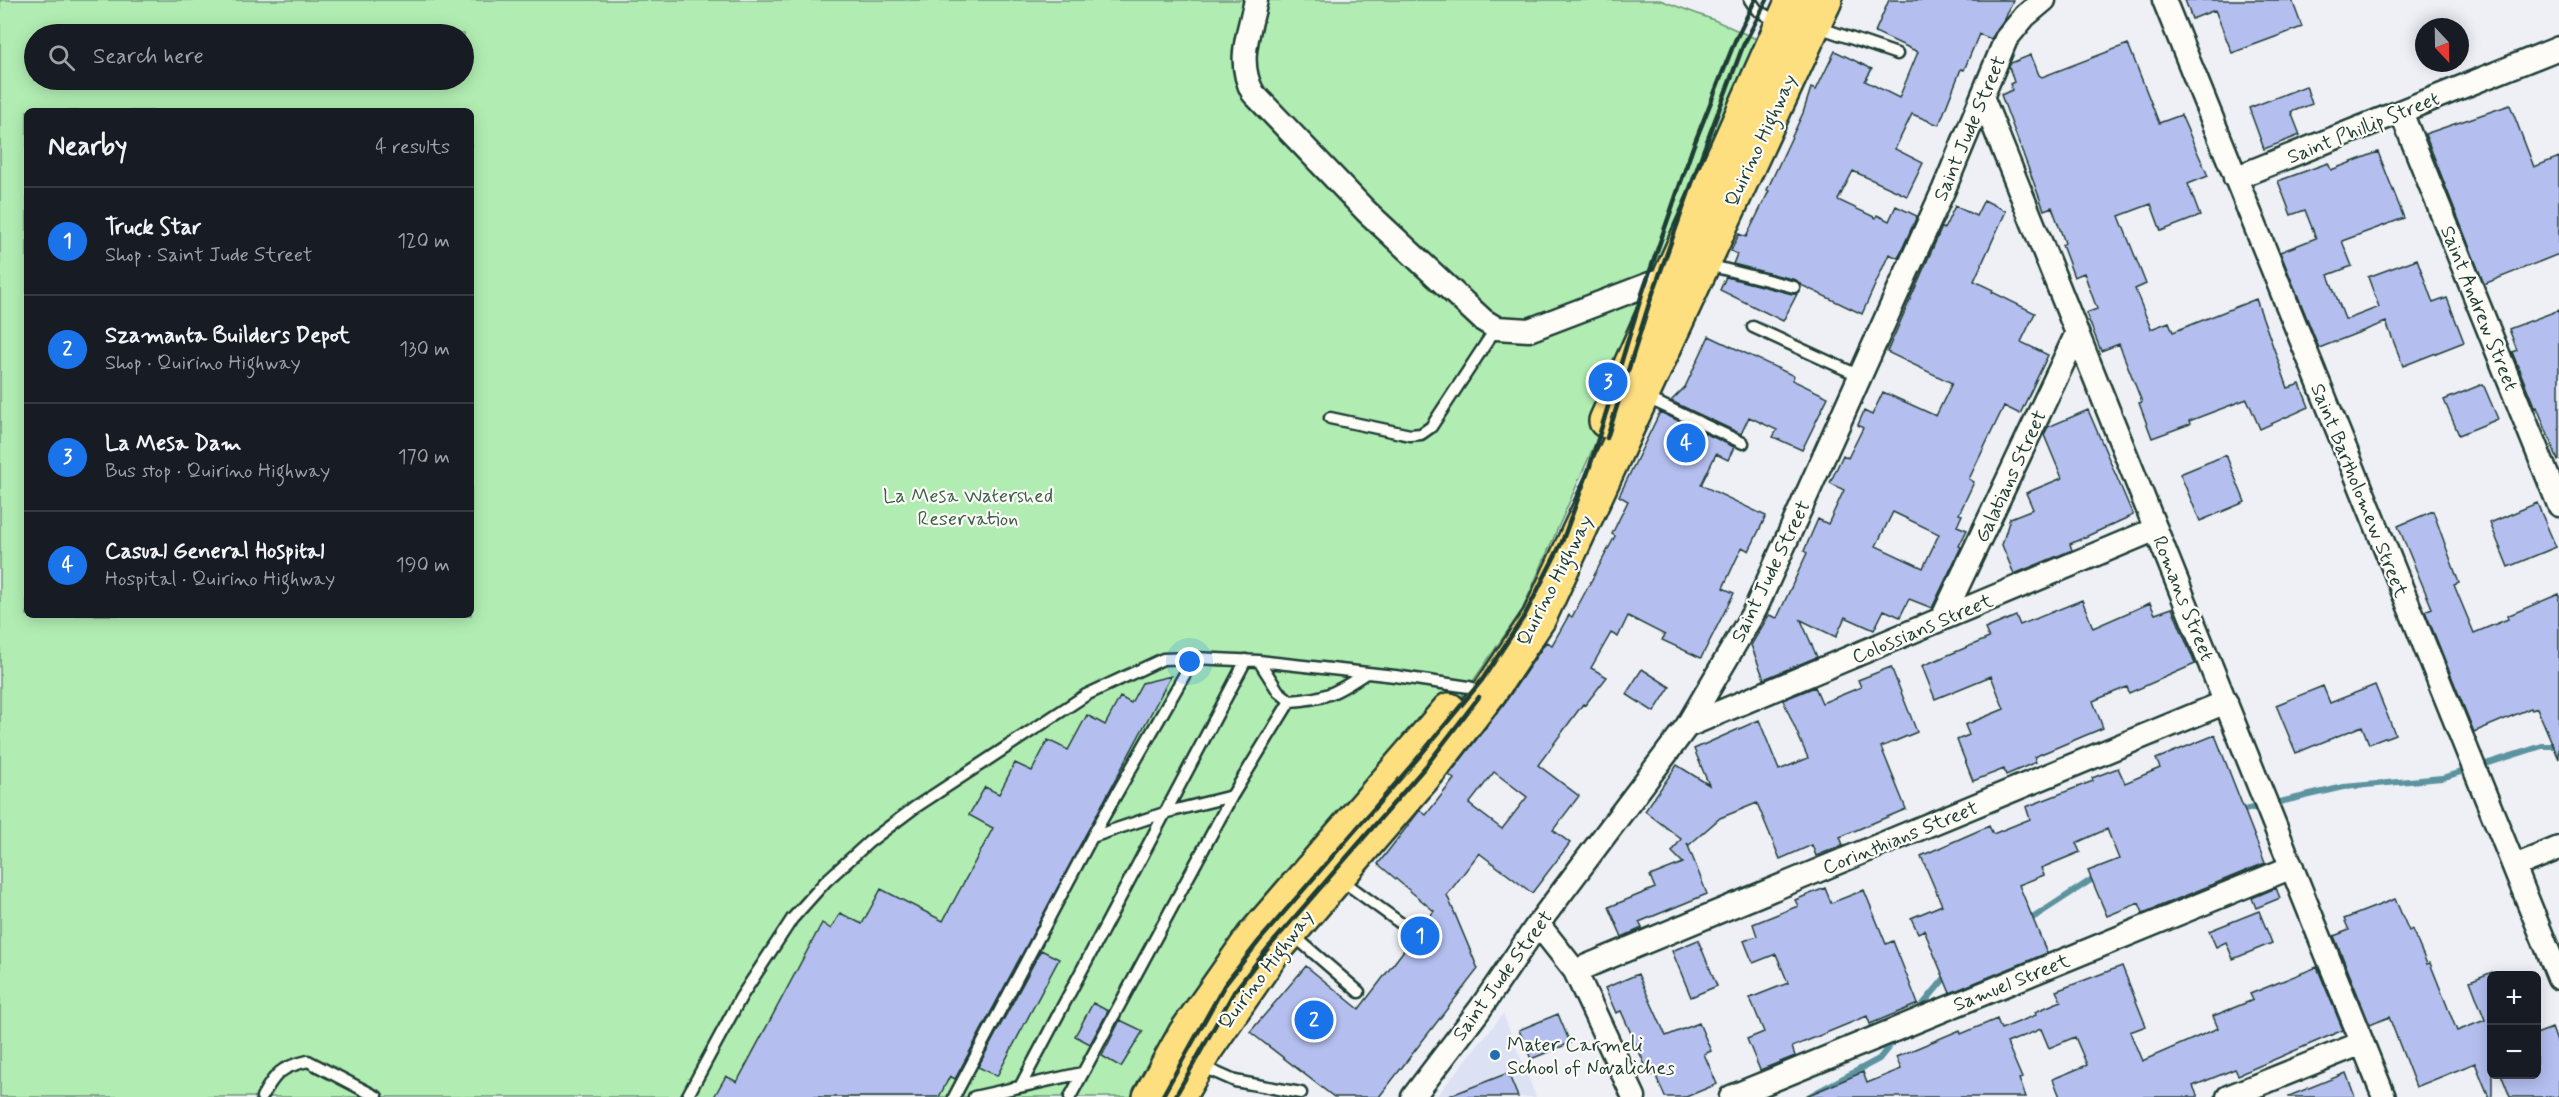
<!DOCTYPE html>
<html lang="en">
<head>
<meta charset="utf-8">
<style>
	body { margin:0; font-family:Mynerve,sans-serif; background:#242831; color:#f1f3f6 }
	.controls { position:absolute; right:18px; bottom:18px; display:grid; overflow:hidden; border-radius:9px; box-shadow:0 3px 15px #0003 }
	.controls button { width:54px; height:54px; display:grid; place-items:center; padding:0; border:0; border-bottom:2px solid #363941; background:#171b24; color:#f1f3f6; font:30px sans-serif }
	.compass { position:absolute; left:2415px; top:18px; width:54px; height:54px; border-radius:50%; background:#171b24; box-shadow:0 3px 15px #0003; rotate:158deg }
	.you { position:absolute; left:1190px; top:662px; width:21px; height:21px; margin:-15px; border:4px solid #fff; border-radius:50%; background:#1a73e8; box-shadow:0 0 0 9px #1a73e833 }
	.badge { display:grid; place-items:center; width:39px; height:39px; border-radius:50%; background:#1a73e8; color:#fff; font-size:20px; font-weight:700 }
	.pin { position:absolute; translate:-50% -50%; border:3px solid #fff; box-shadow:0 2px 6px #0006 }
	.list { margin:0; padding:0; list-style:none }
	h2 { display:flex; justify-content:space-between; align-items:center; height:78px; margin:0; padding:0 24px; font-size:26px }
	h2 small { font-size:20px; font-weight:400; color:#9ea1a6 }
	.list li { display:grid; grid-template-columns:39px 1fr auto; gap:18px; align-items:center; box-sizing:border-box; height:108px; padding:0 24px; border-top:2px solid #363941 }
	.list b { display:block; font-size:22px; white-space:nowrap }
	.list p { margin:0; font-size:20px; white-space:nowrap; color:#9ea1a6 }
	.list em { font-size:20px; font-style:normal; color:#9ea1a6 }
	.icon { flex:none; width:33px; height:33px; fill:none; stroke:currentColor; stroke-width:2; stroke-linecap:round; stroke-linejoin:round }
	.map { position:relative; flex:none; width:2559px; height:1097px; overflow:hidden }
	.search { position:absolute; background:#171b24; box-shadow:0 3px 15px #0003; left:24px; top:24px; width:450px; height:66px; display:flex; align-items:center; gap:15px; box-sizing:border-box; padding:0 21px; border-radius:33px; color:#9ea1a6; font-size:22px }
	.panel { position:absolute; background:#171b24; box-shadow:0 3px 15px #0003; left:24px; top:108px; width:450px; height:510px; border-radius:9px }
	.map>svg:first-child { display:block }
</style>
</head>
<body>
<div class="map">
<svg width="2559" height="1097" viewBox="0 0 2559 1097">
	<rect width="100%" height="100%" fill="#eef0f6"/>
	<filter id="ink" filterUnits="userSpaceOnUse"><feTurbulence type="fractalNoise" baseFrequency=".0167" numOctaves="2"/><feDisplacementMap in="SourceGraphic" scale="12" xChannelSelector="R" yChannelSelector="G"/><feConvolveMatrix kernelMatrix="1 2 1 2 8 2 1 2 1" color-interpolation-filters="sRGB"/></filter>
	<g filter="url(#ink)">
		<path fill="#dde1f4" d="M1503 1014 1536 1097H1436Z"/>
		<path fill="#b1edb2" stroke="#689573" stroke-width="1.5" fill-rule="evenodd" d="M0 0H1660L1714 20 1761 41 1668 277 1522 610 1469 687 1412 755 1150 1097H0ZM34 34H464V80H34ZM27 111H471V615H27Z"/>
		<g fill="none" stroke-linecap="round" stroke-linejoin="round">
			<path stroke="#5c939f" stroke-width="6" d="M2271 804 2344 787 2442 778 2542 746H2559
				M2236 812 2261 806
				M2028 921 2097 876
				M1915 1014 1949 973
				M1808 1097 1879 1059 1896 1038"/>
		</g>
		<path fill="#b4bff0" stroke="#1f3d34" stroke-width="1.5" fill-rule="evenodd" d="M1889 0H2013L2005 19 1991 39 1979 34 1964 70 1961 69 1939 125 1912 114 1895 149 1923 163 1907 196 1853 171 1838 200 1876 218 1877 215 1889 221 1896 206 1917 216 1898 258 1889 254 1862 314 1801 285 1796 280 1733 264 1737 254 1731 251 1739 234 1746 237 1769 191 1767 190 1803 113 1811 88 1816 90 1835 51 1872 69 1865 81 1899 98 1918 52 1875 32Z
			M2185 0H2292L2302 27 2232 53 2215 10 2192 19Z
			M2128 44 2159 123 2181 115 2208 176 2188 184 2200 216 2161 231 2151 204 2119 216 2146 284 2135 289 2151 329 2169 322 2173 332 2256 299 2288 388 2300 384 2309 407 2260 429 2247 399 2189 421 2190 424 2152 438 2139 403 2142 402 2119 344 2101 351 2086 313 2097 309 2084 273 2074 277 2062 245 2065 243 2052 207 2044 210 2001 95 2012 90 2010 84 2014 82 2009 67 2011 63 2031 55 2039 75 2042 77Z
			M2306 86 2312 104 2291 112 2300 135 2264 149 2249 108Z
			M2510 105 2534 167 2559 157V254L2484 284 2425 134Z
			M2378 152 2404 218 2342 241 2352 266 2328 275 2345 319H2348L2379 307 2368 277 2417 259 2433 303 2447 298 2464 342 2403 366 2386 322 2319 348 2280 252 2316 238 2305 210 2291 215 2278 181 2328 163 2331 170Z
			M1984 200 2006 211 1974 281 1993 290 1992 292 2035 313 2021 342 2048 355 2020 414 2004 406 1969 479 1974 482 1959 514 1962 515 1957 526 1967 530 1959 546 1961 547 1932 608 1909 599 1900 617 1884 610 1874 630 1845 617 1836 637 1801 620 1817 657 1764 679 1751 645 1769 615 1777 618 1807 553 1804 551 1818 519 1828 524 1844 490 1830 483 1843 455 1848 458 1863 428 1858 425 1864 411 1872 415 1883 392 1936 416 1952 383 1887 352 1942 227 1944 229 1955 206 1976 216ZM1893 512 1939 534 1923 568 1876 546Z
			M1726 277 1792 294H1797L1783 321 1720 290Z
			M2559 310V460L2558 461 2537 407 2535 408 2512 352 2517 350 2509 329Z
			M1709 336 1794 376 1792 380 1828 397 1802 450 1773 437 1777 430 1749 417 1741 434 1671 401 1685 387Z
			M2483 384 2498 419 2459 435 2444 400Z
			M2088 410 2133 515 2070 544 2072 550 2014 574 2002 545 2010 518 2033 509 2026 493 2062 478 2044 435 2048 427Z
			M1660 412 1734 447 1728 460 1716 454 1701 485 1766 516 1749 551 1742 547 1723 588 1734 593 1701 658 1662 640 1665 635 1628 616 1618 637 1611 633 1591 668 1607 677 1585 705 1583 704 1538 765 1579 796 1553 830 1570 843 1532 893 1479 853 1447 895 1478 969 1379 1097H1334L1250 1032 1306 966 1359 1009 1434 911 1378 864 1420 810 1426 815 1454 779 1449 775 1504 704 1546 642 1552 645 1569 615 1572 617 1615 536 1612 534 1628 501 1619 496ZM1494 772 1527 797 1502 829 1469 804Z
			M2226 455 2245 502 2200 521 2180 474Z
			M2537 503 2556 547 2508 567 2490 523Z
			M2433 511 2459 583 2454 585 2474 633 2508 619 2507 616 2559 594V759L2537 708 2532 710 2531 708 2474 732 2425 611 2432 608 2398 526Z
			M2082 600 2093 628 2150 603 2155 614 2172 608 2195 664 2129 693 2127 687 2093 701 2103 728 2034 757 2036 762 2006 775 2004 769 1973 781 1957 740 1969 735 1965 725 2004 709 1991 676 1935 699 1922 666 1989 638 1985 629 2016 616 2020 625Z
			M1891 667 1917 732 1881 747 1906 809 1840 837 1843 845 1816 856 1812 845 1780 859 1757 803 1720 818 1689 845 1687 843 1707 894 1639 922 1642 928 1622 937 1609 907 1655 888 1650 876 1683 863 1672 852 1681 839 1645 811 1677 765 1709 785 1694 749 1759 720 1779 770 1808 758 1783 700 1815 687 1822 703 1861 687 1858 680Z
			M1642 669 1670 687 1654 712 1626 694Z
			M1171 676 955 1079 950 1076 939 1097H714L726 1076 737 1082 822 923 831 929 840 913 862 924 881 889 943 921 993 828 969 815 985 787 999 794 1015 763 1032 771 1048 740 1068 750 1087 715 1105 725 1120 697 1131 703 1142 683Z
			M2375 685 2395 734 2369 744 2362 726 2296 753 2276 705 2323 686 2330 703Z
			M2215 735 2265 863 2143 913 2139 903 2107 916 2088 871 2119 859 2107 829 2076 843 2080 852 2041 868 2044 875 2019 885 2047 953 1950 993 1924 930 1918 933 1911 918 1942 905 1921 856 1989 826 1993 834 2030 819 2026 807 2093 781 2092 778 2118 768 2125 783 2160 768 2156 759Z
			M1825 888 1831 903 1864 890 1886 944 1893 941 1918 1004 1870 1024 1867 1016 1792 1047 1795 1056 1760 1070 1747 1039 1764 1032 1750 998 1788 983 1776 954 1753 963 1744 941 1757 936 1753 924 1798 906 1795 900Z
			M2276 888 2280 898 2256 908 2252 898Z
			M2395 899 2409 931 2412 929 2427 964 2430 963 2457 1031 2485 1020 2470 981 2492 972V1097H2489L2475 1063 2416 1087 2389 1017 2370 1025 2334 936 2349 930 2344 919Z
			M2259 911 2272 943 2233 959 2226 942 2216 947 2209 931Z
			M1698 940 1717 986 1691 997 1672 951Z
			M1041 950 1059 959 997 1076 978 1067Z
			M2122 966 2146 1026 2130 1032 2142 1061 2218 1028 2213 1016 2253 1000 2250 994 2317 967 2343 1030 2238 1075 2235 1069 2193 1086 2198 1097H2060L2053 1079 2087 1065 2075 1037 2049 1048 2041 1029 2007 1043 2022 1078 2019 1079 2026 1097H1804L1863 1072 1867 1083 1901 1069 1896 1057 1960 1030 1961 1034 1997 1019 2001 1029 2036 1015 2035 1012 2061 1001 2056 991Z
			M1638 974 1666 1036 1699 1023 1711 1051 1704 1054 1717 1084 1686 1097H1665L1655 1074 1650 1076 1621 1011 1616 1013 1605 988Z
			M1093 1003 1108 1011 1090 1044 1075 1036Z
			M1558 1014 1570 1043 1531 1059 1519 1030Z
			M1120 1020 1143 1031 1121 1067 1102 1056Z
			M2552 1028 2559 1047V1097H2510L2501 1074H2536V1034Z
			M1508 1073 1518 1097H1450L1449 1096Z
			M2346 1073 2355 1097H2289V1096Z"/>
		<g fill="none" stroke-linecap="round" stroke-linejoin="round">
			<defs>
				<path id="lane" d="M1750 0 1757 10 1779 23
					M1815 26 1897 54
					M1708 265 1794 287
					M1753 327 1860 376
					M1645 397 1743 443
					M1330 418 1410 435 1421 434 1431 427 1496 328
					M1259 661 1278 691 1290 701
					M1092 837 1164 813 1232 796
					M1340 879 1410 930
					M1293 935 1359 992
					M1201 1066 1235 1081 1301 1093
					M1021 1085 1246 660
					M262 1097C275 1073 281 1067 308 1061L377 1097
					M687 1097 741 997 792 919 826 881 869 842 914 808 1086 695 1163 659 1194 658 1259 661 1395 676 1469 687 1486 692
					M954 1097 1092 837 1194 658
					M974 1097 1082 1073
					M1070 1097 1232 796 1290 701C1325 699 1336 693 1366 673"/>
				<path id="street" d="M1256 0C1249 33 1236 61 1253 93L1366 211 1483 320 1496 328 1529 330 1668 277 1676 280
					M2164 0 2559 978
					M1983 99 2384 1097
					M2401 112 2559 505
					M2235 178 2559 48
					M1942 619 2077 333
					M1687 726 2156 529
					M2515 866 2559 848
					M1538 924 1575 971 1634 1097
					M1575 971 2226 702
					M1413 1097 1480 1009 1538 924 1687 726 1755 610 1944 189 2006 39 2025 16 2044 0
					M1731 1097 2292 867
					M2228 1097 2362 1043"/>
				<path id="primary" d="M1606 421 1793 0
					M1150 1097 1185 1034 1253 937 1449 710
					M1178 1097 1207 1047 1272 953 1431 768 1489 693 1539 618 1825 0"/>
			</defs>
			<use href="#lane" stroke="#1f3d34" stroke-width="15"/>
			<use href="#street" stroke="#1f3d34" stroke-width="27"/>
			<use href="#primary" stroke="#1f3d34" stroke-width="38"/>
			<use href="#lane" stroke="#fdfcf7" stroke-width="10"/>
			<use href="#street" stroke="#fdfcf7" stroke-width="22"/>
			<use href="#primary" stroke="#fedf80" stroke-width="33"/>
			<path stroke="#1f3d34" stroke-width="4.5" d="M1607 438 1649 304 1703 152 1743 46 1767 0
				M1162 1097 1224 986 1259 941 1417 759 1482 680 1525 615 1562 542 1589 469 1642 294 1693 147 1735 41 1755 0
				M1175 1097 1234 992 1268 948 1426 766 1479 697"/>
		</g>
	</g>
	<circle fill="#1f6fb2" stroke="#fdfcf7" stroke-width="2" cx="1495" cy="1055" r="6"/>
	<g text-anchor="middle" stroke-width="4.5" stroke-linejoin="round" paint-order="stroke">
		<g font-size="20" fill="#1f3d34" stroke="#fdfcf7">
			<text transform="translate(2363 127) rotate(-22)" y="7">Saint Phillip Street</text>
			<text transform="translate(1969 128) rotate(-67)" y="7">Saint Jude Street</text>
			<text transform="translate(1760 140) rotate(-65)" y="7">Quirino Highway</text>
			<text transform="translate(2480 308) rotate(68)" y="7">Saint Andrew Street</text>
			<text transform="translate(2010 476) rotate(-65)" y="7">Galatians Street</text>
			<text transform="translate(2360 490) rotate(68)" y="7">Saint Bartholomew Street</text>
			<text transform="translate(1770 571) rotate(-64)" y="7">Saint Jude Street</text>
			<text transform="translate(1554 580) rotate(-63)" y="7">Quirino Highway</text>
			<text transform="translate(2184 598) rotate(68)" y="7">Romans Street</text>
			<text transform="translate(1922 628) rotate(-23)" y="7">Colossians Street</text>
			<text transform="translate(1900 837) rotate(-22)" y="7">Corinthians Street</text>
			<text transform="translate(1265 969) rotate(-53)" y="7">Quirino Highway</text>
			<text transform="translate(1502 975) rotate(-54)" y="7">Saint Jude Street</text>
			<text transform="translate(2011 982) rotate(-22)" y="7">Samuel Street</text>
		</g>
		<g font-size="20" fill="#3c604d" stroke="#fdfcf7">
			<text x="968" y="502">La Mesa Watershed<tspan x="968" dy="23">Reservation</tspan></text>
		</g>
		<g font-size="20" fill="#1f3d34" stroke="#fdfcf7" text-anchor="start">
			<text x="1507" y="1051">Mater Carmeli<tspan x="1507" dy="23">School of Novaliches</tspan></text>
		</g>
	</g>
</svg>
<div class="controls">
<button>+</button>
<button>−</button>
</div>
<svg class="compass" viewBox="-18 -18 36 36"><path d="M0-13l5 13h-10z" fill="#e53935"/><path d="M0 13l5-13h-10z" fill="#9ea1a6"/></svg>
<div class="you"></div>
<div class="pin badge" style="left:1420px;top:936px">1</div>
<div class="pin badge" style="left:1314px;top:1020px">2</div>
<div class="pin badge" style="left:1608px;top:382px">3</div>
<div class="pin badge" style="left:1686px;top:443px">4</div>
<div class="search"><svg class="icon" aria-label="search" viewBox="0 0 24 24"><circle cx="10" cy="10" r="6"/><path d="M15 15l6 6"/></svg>Search here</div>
<section class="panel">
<h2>Nearby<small>4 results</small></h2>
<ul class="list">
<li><span class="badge">1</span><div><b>Truck Star</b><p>Shop · Saint Jude Street</p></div><em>120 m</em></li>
<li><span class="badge">2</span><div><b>Szamanta Builders Depot</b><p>Shop · Quirino Highway</p></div><em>130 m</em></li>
<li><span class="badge">3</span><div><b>La Mesa Dam</b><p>Bus stop · Quirino Highway</p></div><em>170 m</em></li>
<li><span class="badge">4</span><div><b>Casual General Hospital</b><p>Hospital · Quirino Highway</p></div><em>190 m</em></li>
</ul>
</section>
</div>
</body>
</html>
